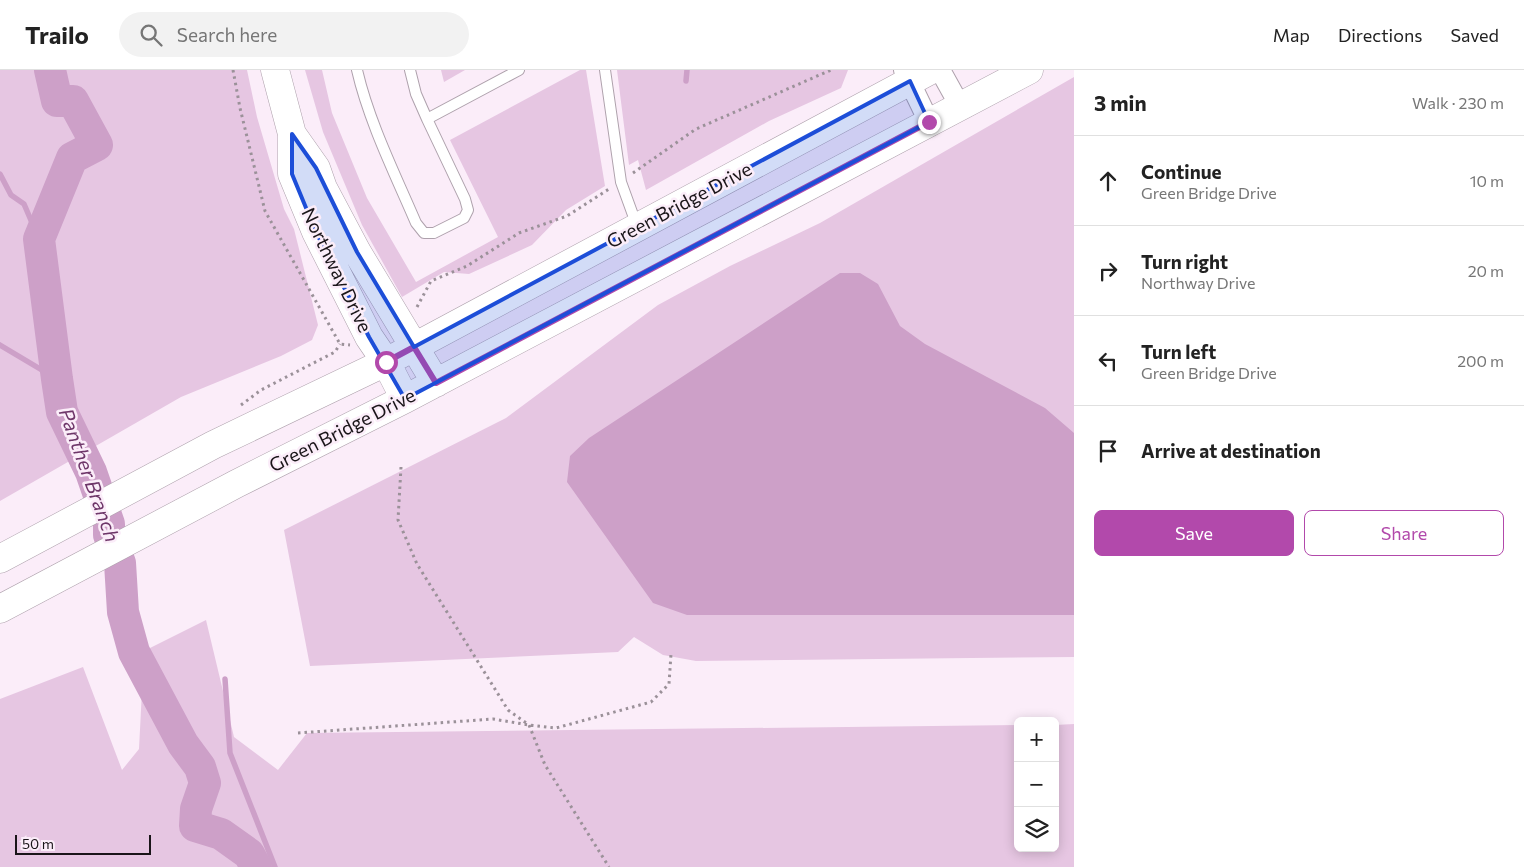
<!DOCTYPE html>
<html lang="en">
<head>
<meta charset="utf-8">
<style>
	body { margin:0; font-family:Commissioner,sans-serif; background:#f2f2f2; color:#222 }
	.controls { position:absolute; right:15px; bottom:15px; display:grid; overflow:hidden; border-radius:8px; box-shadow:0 2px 12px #0003 }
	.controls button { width:45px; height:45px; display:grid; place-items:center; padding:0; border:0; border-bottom:1px solid #e0e0e0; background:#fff; color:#222; font:25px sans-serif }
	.scale { position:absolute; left:15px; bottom:12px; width:136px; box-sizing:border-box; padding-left:5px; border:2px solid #1a1519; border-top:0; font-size:14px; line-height:18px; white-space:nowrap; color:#1a1519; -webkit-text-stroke:4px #fbedf9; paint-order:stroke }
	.stop { position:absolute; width:15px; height:15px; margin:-11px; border:4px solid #b249ab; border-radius:50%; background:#fff }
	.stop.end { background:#b249ab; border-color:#fff; box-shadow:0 1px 5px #0008 }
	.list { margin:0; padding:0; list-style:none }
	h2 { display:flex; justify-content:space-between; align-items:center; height:65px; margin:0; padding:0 20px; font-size:21px }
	h2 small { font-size:16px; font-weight:400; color:#767676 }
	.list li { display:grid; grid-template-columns:32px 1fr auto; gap:15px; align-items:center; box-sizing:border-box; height:90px; padding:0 20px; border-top:1px solid #e0e0e0 }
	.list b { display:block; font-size:19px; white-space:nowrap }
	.list p { margin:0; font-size:16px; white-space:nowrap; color:#767676 }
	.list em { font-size:16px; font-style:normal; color:#767676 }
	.actions { display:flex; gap:10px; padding:15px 20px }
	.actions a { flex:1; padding:11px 0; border:1px solid #b249ab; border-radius:8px; text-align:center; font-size:18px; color:#b249ab }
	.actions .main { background:#b249ab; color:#fff }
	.icon { flex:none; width:28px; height:28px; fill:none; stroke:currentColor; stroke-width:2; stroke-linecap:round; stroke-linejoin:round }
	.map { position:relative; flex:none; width:1074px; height:797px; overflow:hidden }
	header { display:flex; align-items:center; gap:30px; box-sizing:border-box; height:70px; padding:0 25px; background:#fff; border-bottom:1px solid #e0e0e0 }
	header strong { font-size:24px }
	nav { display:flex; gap:28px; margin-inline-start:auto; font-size:18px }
	.search { width:350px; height:45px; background:#f2f2f2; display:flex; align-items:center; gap:12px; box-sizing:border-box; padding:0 18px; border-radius:28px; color:#767676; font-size:19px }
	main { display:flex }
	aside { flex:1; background:#fff }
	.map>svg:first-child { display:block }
</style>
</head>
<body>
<header>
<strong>Trailo</strong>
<div class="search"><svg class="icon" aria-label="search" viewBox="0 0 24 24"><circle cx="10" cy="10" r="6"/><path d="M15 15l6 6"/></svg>Search here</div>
<nav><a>Map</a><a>Directions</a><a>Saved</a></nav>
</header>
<main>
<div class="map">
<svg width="1074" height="797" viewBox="0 0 1074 797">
	<rect width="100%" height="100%" fill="#fbedf9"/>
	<path fill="#e6c6e2" d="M0 0H247L257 47 284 139 294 159 318 255 312 270 281 286 181 327 0 431Z
		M305 0H322L332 43 367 128 416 212 498 167 450 70 580 0H586L605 116 566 140 532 175 469 204 444 202 402 227 362 155 323 62Z
		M441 0H465L444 12Z
		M617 0H848L841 18 769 51 646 120 638 90 629 95Z
		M1074 7V587L696 591 663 585 634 567 618 582 310 596 284 460 506 348 658 235 730 196 820 153Z
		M206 550 234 667 278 700 307 663 1018 655V778H1055V655L1074 654V797H0V629L83 597 122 700 139 679 144 581Z"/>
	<path fill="#cda0c8" d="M840 203H860L878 214 900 256 925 274 1045 338 1074 363V545H687L653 533 567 412 570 386 589 368Z"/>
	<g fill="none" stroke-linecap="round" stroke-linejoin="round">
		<path stroke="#cda0c8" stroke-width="5.5" d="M686 11 687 0
			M0 104 11 125 24 134 39 169
			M0 275 57 309
			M225 609 230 683 275 797"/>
		<path stroke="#cda0c8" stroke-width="32" d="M50 0 57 31H73L97 75 72 88 39 169 57 309 62 342 91 402 109 454V465L120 493 123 542 134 582 183 674 200 697 205 713 196 739 195 756 221 764 249 784 256 797"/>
		<defs>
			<path id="lane" d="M357 0C369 52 395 104 416 153L424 163H434L464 148 468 140 465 129 427 49
				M410 0 416 24 427 49 519 0
				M605 0 621 112 637 156"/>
			<path id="street" d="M904 0 929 52
				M940 0 960 36"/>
			<path id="secondary" d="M275 0 292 64V104L316 162 369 267 386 292 405 329
				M292 64 316 98 323 118 357 182 436 313
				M0 489 213 375 386 292 931 0
				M0 539 236 414 405 329 1029 0"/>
		</defs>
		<use href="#lane" stroke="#aea1ac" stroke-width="12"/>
		<use href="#street" stroke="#aea1ac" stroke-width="22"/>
		<use href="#secondary" stroke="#aea1ac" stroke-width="29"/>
		<path stroke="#9b9199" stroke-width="3" stroke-dasharray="2.5 4" stroke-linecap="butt" d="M233 0 240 38 265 141 340 274 350 275
			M633 103 696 59 831 0
			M417 237 431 211 467 196 519 163 567 146 609 119
			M241 335 261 320 335 282 340 274
			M401 397 398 450 417 494 508 640 529 655 545 695 609 797
			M298 663 493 649 529 655 556 658 651 632 669 614 671 584"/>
		<use href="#lane" stroke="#fff" stroke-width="10"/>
		<use href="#street" stroke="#fff" stroke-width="20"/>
		<use href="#secondary" stroke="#fff" stroke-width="28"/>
	</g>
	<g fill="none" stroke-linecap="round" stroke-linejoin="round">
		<path stroke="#b249ab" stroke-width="6" d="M386 292 414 277 436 313 929 52"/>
	</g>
	<path fill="#1d4ed8" fill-opacity="0.2" stroke="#1d4ed8" stroke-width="4" stroke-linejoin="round" d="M910 11 929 52 405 329 369 267 316 162 292 104V64L316 98 357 182 414 277Z"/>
	<g text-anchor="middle" stroke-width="5" stroke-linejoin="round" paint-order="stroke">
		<g font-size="19" fill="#1a1519" stroke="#fbedf9">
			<text transform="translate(679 135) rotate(-28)" y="7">Green Bridge Drive</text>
			<text transform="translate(337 200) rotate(64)" y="7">Northway Drive</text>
			<text transform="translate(342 360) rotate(-27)" y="7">Green Bridge Drive</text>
		</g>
		<g font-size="20" font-style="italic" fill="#6e3669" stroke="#fbedf9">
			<text transform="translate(89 405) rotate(70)" y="7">Panther Branch</text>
		</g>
	</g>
</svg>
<div class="controls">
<button>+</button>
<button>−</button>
<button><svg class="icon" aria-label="layers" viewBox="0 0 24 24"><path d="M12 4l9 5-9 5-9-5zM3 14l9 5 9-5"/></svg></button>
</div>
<div class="scale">50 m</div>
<div class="stop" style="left:386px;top:292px"></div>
<div class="stop end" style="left:929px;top:52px"></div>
</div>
<aside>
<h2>3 min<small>Walk · 230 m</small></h2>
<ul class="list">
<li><svg class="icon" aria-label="ahead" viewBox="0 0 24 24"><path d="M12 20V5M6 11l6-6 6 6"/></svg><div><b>Continue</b><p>Green Bridge Drive</p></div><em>10 m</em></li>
<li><svg class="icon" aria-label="right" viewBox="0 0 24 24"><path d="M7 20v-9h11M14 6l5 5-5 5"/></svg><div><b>Turn right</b><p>Northway Drive</p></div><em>20 m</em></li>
<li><svg class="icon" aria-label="left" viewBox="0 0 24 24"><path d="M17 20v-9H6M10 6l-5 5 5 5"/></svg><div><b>Turn left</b><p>Green Bridge Drive</p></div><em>200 m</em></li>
<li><svg class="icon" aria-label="arrive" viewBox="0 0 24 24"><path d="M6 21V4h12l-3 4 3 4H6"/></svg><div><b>Arrive at destination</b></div></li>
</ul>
<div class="actions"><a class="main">Save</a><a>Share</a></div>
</aside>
</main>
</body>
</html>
